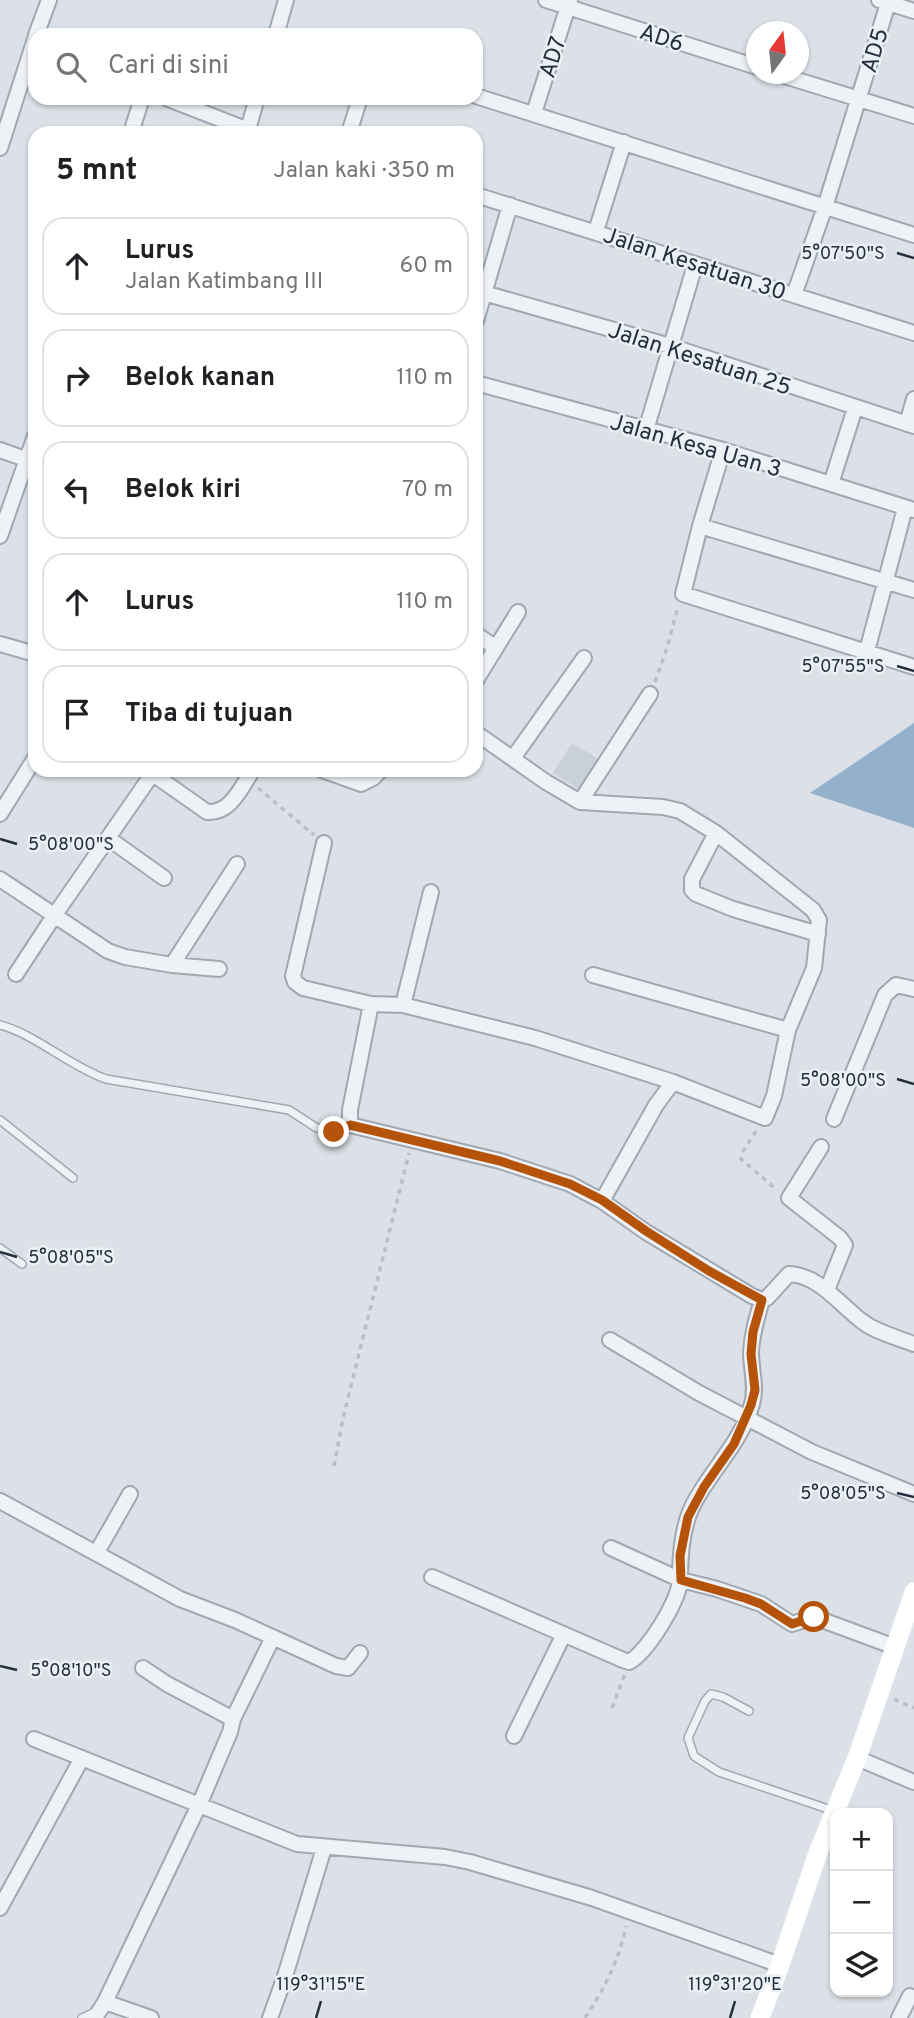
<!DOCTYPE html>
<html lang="id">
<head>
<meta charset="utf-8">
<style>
	body { margin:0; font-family:Overpass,sans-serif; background:#f2f2f2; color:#202124 }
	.controls { position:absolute; right:21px; bottom:21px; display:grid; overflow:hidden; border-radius:14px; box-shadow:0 2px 5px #0004 }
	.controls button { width:63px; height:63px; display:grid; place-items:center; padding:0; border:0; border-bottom:2px solid #e0e0e0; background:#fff; color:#202124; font:35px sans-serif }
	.compass { position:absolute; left:746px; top:21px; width:63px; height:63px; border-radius:50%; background:#fff; box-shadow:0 2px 5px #0004; rotate:15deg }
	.stop { position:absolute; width:21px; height:21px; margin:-16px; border:5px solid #b45309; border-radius:50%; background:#fff }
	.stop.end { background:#b45309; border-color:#fff; box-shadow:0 2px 7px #0008 }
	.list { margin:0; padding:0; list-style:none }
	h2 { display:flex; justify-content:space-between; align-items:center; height:91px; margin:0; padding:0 28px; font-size:30px }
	h2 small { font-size:23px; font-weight:400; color:#757577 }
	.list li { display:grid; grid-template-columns:46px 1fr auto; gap:21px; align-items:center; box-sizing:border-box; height:98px; margin:0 14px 14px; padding:0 14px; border:2px solid #e0e0e0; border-radius:21px }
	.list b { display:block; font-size:26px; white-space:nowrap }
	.list p { margin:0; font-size:23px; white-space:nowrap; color:#757577 }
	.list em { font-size:23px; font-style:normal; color:#757577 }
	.icon { flex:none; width:38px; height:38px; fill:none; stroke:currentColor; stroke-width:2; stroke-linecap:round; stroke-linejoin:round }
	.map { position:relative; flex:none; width:914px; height:2018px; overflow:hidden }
	.search { position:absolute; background:#fff; box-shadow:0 2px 5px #0004; left:28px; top:28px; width:455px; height:77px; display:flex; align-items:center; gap:18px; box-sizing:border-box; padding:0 24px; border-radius:21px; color:#757577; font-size:26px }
	.panel { position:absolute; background:#fff; box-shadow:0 2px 5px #0004; left:28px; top:126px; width:455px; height:651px; border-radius:21px }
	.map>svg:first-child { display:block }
</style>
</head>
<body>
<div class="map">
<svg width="914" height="2018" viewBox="0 0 914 2018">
	<rect width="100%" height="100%" fill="#dbe1e7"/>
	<path fill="#c9d0d9" d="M572 743 602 761 584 792 553 773Z"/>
	<path fill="#93b1cb" d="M914 723V828L810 793Z"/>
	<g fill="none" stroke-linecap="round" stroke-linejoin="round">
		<defs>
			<path id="service" d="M0 1025C35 1034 69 1066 106 1079L289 1110 315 1127 328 1132H334L350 1125
				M0 1120 73 1178
				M0 1248 22 1264
				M749 1711 723 1697 711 1694 705 1701 688 1738 694 1756 719 1772 834 1811
				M82 2018 99 2010"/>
			<path id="minor" d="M546 0 757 67
				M879 0 914 11
				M36 35 49 0
				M276 35 286 0
				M778 74 914 116
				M476 96 914 235
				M166 98 248 130
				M534 113 570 0
				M131 133 142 98
				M247 133 257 98
				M349 133 360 98
				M0 148 35 39
				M476 195 914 333
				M596 231 624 142
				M484 293 670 346 914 426
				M794 295 825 207 889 0
				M476 321 510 205
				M476 383 723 450 914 510
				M907 424 914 399
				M646 430 695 265
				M0 450 34 462
				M723 450 700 526 683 594 914 667
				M831 484 855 408
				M700 526 914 590
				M0 536 35 436
				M476 634 496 648
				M0 644 35 654
				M867 651 905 508
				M476 680 518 612
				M476 733 546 782 580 802 663 807 680 811 716 833 813 910 819 920 814 968 788 1030 774 1096 765 1118 673 1082 656 1105 602 1201
				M513 758 584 658
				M322 770 361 784 373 778 381 770
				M153 774 207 812C231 814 241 787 253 770
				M580 802 650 694
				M0 814 35 758
				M716 833 692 879V890L696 894 733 909 818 934
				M108 838 164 878
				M324 843 293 976 295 982 303 988 371 1004 350 1110V1125L500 1161 570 1184 602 1201 646 1232 752 1296 762 1300 767 1298 789 1274C819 1275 840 1305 863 1322 876 1332 898 1338 914 1344
				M0 879 108 951 125 957 172 965 237 864
				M172 965 219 969
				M16 974 54 916 155 770
				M593 975 788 1030
				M371 1004 403 1005 431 892
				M403 1005 535 1038 673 1082
				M834 1119 885 995 896 985 914 989
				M821 1147 789 1198 840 1238 845 1245 827 1290
				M610 1340 699 1393 812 1452 914 1494
				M0 1501 180 1599 235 1620 336 1666 348 1668 360 1653
				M611 1548 681 1580 717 1589 761 1604 792 1624 814 1617 895 1647
				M97 1552 130 1494
				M432 1577 623 1660 629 1662C647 1653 681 1598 680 1578 680 1554 682 1527 693 1505 711 1470 741 1443 752 1404 757 1387 751 1370 751 1352 752 1333 757 1317 762 1300
				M143 1668 167 1684 233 1719
				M514 1736 564 1634
				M34 1739 297 1844 445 1857 470 1862 592 1898 780 1965
				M857 1758 914 1782
				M0 1908 82 1758
				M105 2002 151 2018
				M95 2018 105 2002 200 1803 230 1732 233 1719 273 1637
				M270 2018 285 1976 324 1848
				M899 2018 910 1996"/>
		</defs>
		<use href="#service" stroke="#a0a8b1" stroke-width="10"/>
		<use href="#minor" stroke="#a0a8b1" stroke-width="18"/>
		<path stroke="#b9bfc5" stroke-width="3.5" stroke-dasharray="5 5" stroke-linecap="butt" d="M655 682 667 648 678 606
			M258 788 314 835
			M756 1131 742 1153 741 1159 776 1189
			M334 1466 343 1418 409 1153
			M894 1699 914 1708
			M612 1708 625 1674
			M585 2018C604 1989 619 1961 626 1926"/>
		<use href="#service" stroke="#eef1f5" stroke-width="7"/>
		<use href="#minor" stroke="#eef1f5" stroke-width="14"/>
		<path stroke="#fff" stroke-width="19" d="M760 2018 780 1965 819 1850 857 1758 914 1592"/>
	</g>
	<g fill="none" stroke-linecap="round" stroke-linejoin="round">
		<path stroke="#b45309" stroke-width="9" d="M334 1132 350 1125 500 1161 570 1184 602 1200 646 1231 709 1271 762 1300 753 1332 751 1354 755 1390 751 1405 734 1444 704 1487 688 1517 680 1556 681 1580 745 1598 761 1604 792 1624 814 1617"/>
	</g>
	<path fill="none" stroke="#242f3e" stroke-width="2.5" d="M897 253 914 258M897 666 914 671M0 839 17 844M897 1079 914 1084M0 1252 17 1257M897 1493 914 1497M0 1666 17 1670M316 2018 321 2001M730 2018 735 2001"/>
	<g text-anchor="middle" stroke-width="5" stroke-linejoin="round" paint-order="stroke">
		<g font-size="23" fill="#242f3e" stroke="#ebf0f5">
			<text transform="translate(662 37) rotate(18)" y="8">AD6</text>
			<text transform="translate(874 50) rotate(-73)" y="8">AD5</text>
			<text transform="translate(552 57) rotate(-72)" y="8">AD7</text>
			<text transform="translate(695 263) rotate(18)" y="8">Jalan Kesatuan 30</text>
			<text transform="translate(700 358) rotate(18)" y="8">Jalan Kesatuan 25</text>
			<text transform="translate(696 445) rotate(16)" y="8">Jalan Kesa Uan 3</text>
		</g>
	</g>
	<g font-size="18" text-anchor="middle" fill="#242f3e" stroke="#ebf0f5" stroke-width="5" stroke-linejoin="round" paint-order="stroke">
		<text x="843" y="259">5°07'50"S</text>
		<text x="843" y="672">5°07'55"S</text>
		<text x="71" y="850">5°08'00"S</text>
		<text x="843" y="1086">5°08'00"S</text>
		<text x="71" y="1263">5°08'05"S</text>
		<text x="843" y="1499">5°08'05"S</text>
		<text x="71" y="1676">5°08'10"S</text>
		<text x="321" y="1990">119°31'15"E</text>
		<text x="735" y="1990">119°31'20"E</text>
	</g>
</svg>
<div class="controls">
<button>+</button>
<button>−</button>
<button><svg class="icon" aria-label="layers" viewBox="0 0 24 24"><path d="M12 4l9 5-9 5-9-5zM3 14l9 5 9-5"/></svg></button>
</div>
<svg class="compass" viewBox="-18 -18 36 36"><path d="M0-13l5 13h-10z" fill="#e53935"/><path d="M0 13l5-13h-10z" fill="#757577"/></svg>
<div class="stop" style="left:814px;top:1617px"></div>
<div class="stop end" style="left:334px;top:1132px"></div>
<div class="search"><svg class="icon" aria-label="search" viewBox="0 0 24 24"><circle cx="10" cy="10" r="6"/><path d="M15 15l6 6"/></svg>Cari di sini</div>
<section class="panel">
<h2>5 mnt<small>Jalan kaki · 350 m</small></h2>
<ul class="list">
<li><svg class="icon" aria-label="ahead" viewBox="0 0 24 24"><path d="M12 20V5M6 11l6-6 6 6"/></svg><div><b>Lurus</b><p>Jalan Katimbang III</p></div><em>60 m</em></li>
<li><svg class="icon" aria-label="right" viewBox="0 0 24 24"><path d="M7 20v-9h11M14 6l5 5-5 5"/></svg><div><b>Belok kanan</b></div><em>110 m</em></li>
<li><svg class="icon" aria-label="left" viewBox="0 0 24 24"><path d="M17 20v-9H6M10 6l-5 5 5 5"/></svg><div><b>Belok kiri</b></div><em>70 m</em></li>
<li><svg class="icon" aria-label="ahead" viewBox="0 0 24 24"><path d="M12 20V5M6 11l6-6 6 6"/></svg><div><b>Lurus</b></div><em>110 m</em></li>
<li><svg class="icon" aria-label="arrive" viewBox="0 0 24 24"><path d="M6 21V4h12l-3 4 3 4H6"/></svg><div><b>Tiba di tujuan</b></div></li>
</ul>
</section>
</div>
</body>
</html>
